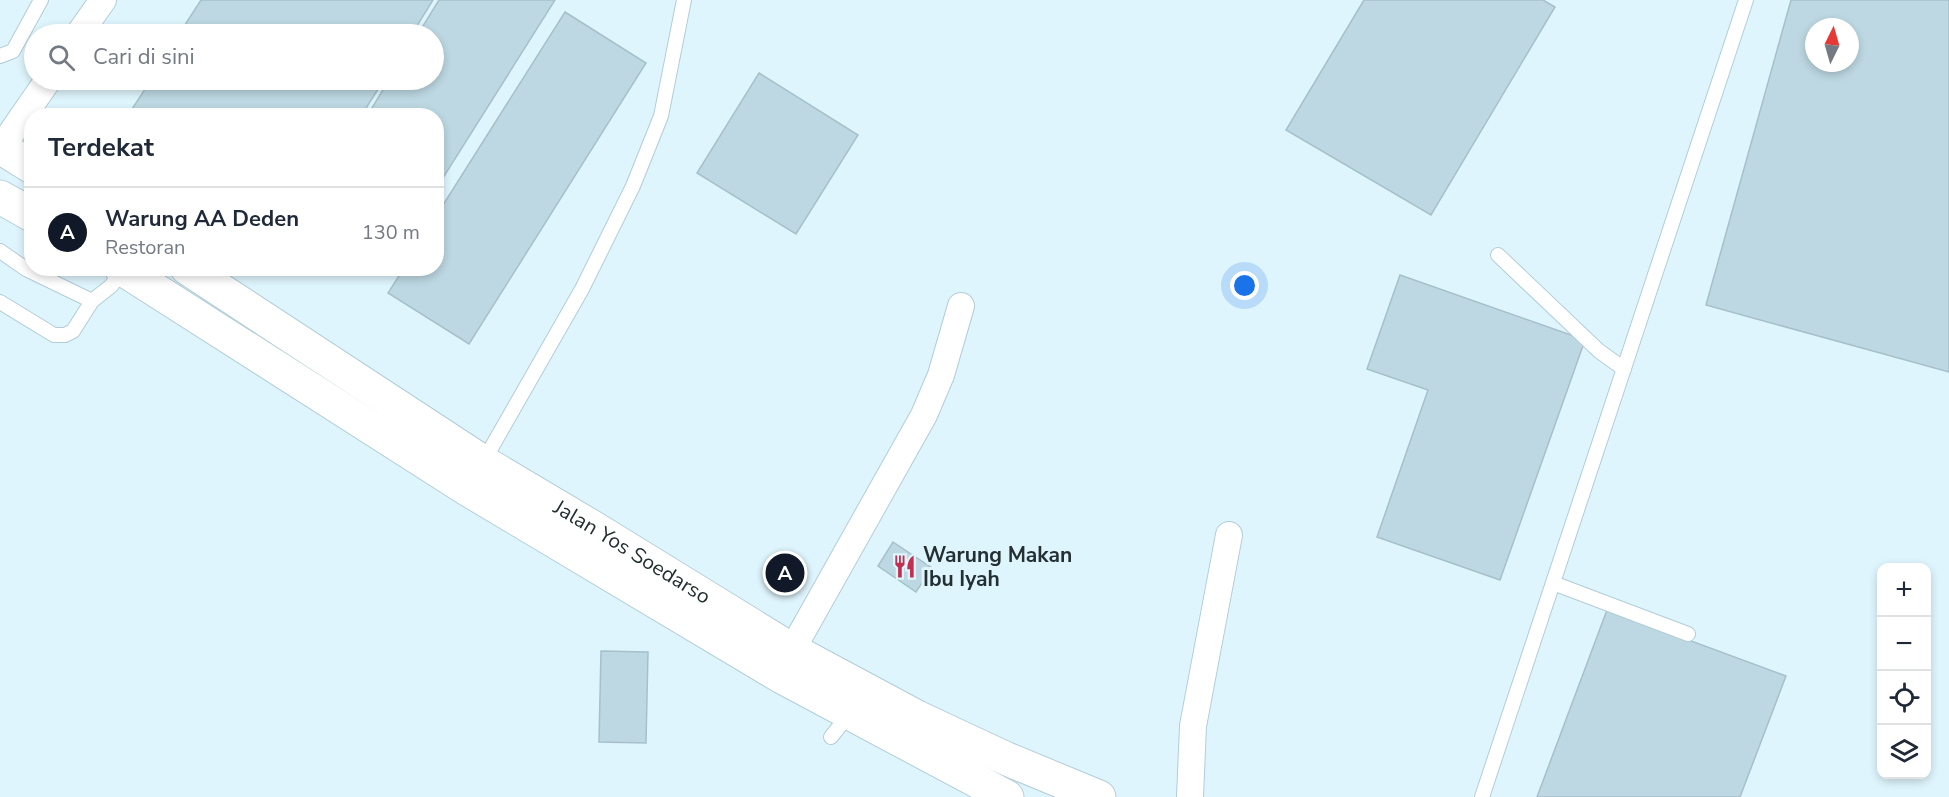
<!DOCTYPE html>
<html lang="id">
<head>
<meta charset="utf-8">
<style>
	body { margin:0; font-family:"Nunito Sans",sans-serif; background:#f2f2f3; color:#1f2937 }
	.controls { position:absolute; right:18px; bottom:18px; display:grid; overflow:hidden; border-radius:12px; box-shadow:0 3px 9px #0003 }
	.controls button { width:54px; height:54px; display:grid; place-items:center; padding:0; border:0; border-bottom:2px solid #e0e1e3; background:#fff; color:#1f2937; font:30px sans-serif }
	.compass { position:absolute; left:1805px; top:18px; width:54px; height:54px; border-radius:50%; background:#fff; box-shadow:0 3px 9px #0003; rotate:5deg }
	.you { position:absolute; left:1245px; top:286px; width:21px; height:21px; margin:-15px; border:4px solid #fff; border-radius:50%; background:#1a73e8; box-shadow:0 0 0 9px #1a73e833 }
	.badge { display:grid; place-items:center; width:39px; height:39px; border-radius:50%; background:#111827; color:#fff; font-size:20px; font-weight:700 }
	.pin { position:absolute; translate:-50% -50%; border:3px solid #fff; box-shadow:0 2px 6px #0006 }
	.list { margin:0; padding:0; list-style:none }
	h2 { display:flex; justify-content:space-between; align-items:center; height:78px; margin:0; padding:0 24px; font-size:26px }
	h2 small { font-size:20px; font-weight:400; color:#747a83 }
	.list li { display:grid; grid-template-columns:39px 1fr auto; gap:18px; align-items:center; box-sizing:border-box; height:90px; padding:0 24px; border-top:2px solid #e0e1e3 }
	.list b { display:block; font-size:22px; white-space:nowrap }
	.list p { margin:0; font-size:20px; white-space:nowrap; color:#747a83 }
	.list em { font-size:20px; font-style:normal; color:#747a83 }
	.icon { flex:none; width:33px; height:33px; fill:none; stroke:currentColor; stroke-width:2; stroke-linecap:round; stroke-linejoin:round }
	.map { position:relative; flex:none; width:1949px; height:797px; overflow:hidden }
	.search { position:absolute; background:#fff; box-shadow:0 3px 9px #0003; left:24px; top:24px; width:420px; height:66px; display:flex; align-items:center; gap:15px; box-sizing:border-box; padding:0 21px; border-radius:33px; color:#747a83; font-size:22px }
	.panel { position:absolute; background:#fff; box-shadow:0 3px 9px #0003; left:24px; top:108px; width:420px; height:168px; border-radius:24px }
	.map>svg:first-child { display:block }
</style>
</head>
<body>
<div class="map">
<svg width="1949" height="797" viewBox="0 0 1949 797">
	<rect width="100%" height="100%" fill="#dff5fd"/>
	<path fill="#bdd8e2" stroke="#a6c0ca" stroke-width="1.5" fill-rule="evenodd" d="M201 0H433L412 34H179Z
		M439 0H555L436 189V116H367L389 80H434V34H418Z
		M1364 0H1543L1555 7 1431 215 1286 130Z
		M1791 0H1949V372L1706 305ZM1814 27H1850V63H1814Z
		M565 12 646 63 469 344 388 293 404 268H436V216Z
		M759 73 858 135 796 234 697 173Z
		M151 80H384L361 116H143L132 109Z
		M1400 275 1585 340 1500 580 1377 537 1428 390 1367 369Z
		M893 542 932 568 916 592 878 566Z
		M775 556 804 574 795 589 766 572Z
		M1607 610 1786 676 1740 797H1537Z
		M601 651 648 652 646 743 599 742Z"/>
	<g fill="none" stroke-linecap="round" stroke-linejoin="round">
		<defs>
			<path id="service" d="M0 56 13 51 41 0
				M0 251 26 269 92 301 111 286 123 270
				M1498 255 1599 351 1624 369
				M0 302 54 335H65L73 331 92 301
				M482 464 582 289 633 186 661 116 684 0
				M1553 583 1688 634
				M831 737 850 713
				M1482 797 1746 0"/>
			<path id="minor" d="M79 34 103 0
				M1 148 48 80
				M792 650 924 415 941 375 961 306
				M1190 797 1193 726 1229 535"/>
			<g id="trunk">
				<path d="M0 147 32 167"/>
				<path d="M0 197 32 215"/>
				<path d="M121 268 467 489 782 677 1007 797"/>
				<path id="s1" d="M187 268 483 462 594 528 792 650 917 717 1007 759 1099 797"/>
			</g>
		</defs>
		<use href="#service" stroke="#b2cdd7" stroke-width="16"/>
		<use href="#minor" stroke="#b2cdd7" stroke-width="28"/>
		<use href="#trunk" stroke="#b2cdd7" stroke-width="35"/>
		<use href="#service" stroke="#fff" stroke-width="14"/>
		<use href="#minor" stroke="#fff" stroke-width="26"/>
		<use href="#trunk" stroke="#fff" stroke-width="33"/>
	</g>
	<defs>
		<symbol id="restaurant-bare" viewBox="-9 -9 18 18"><path d="M-5-6h1v4h1v-4h1v4h1v-4h1v5L-1.5 .5V6h-2V.5L-5-1ZM5-6V6H3V1.5H1.5Q1.5-4 5-6Z" fill="#c13050" stroke="#dff5fd" stroke-width="2.5" paint-order="stroke"/></symbol>
	</defs>
	<g fill-rule="evenodd">
		<use href="#restaurant-bare" x="888" y="550" width="33" height="33"/>
	</g>
	<g text-anchor="middle" stroke-width="6" stroke-linejoin="round" paint-order="stroke">
		<g font-size="21" fill="#242f32" stroke="#dff5fd">
			<text dy="7" stroke="none"><textPath href="#s1" startOffset="528">Jalan Yos Soedarso</textPath></text>
		</g>
		<g font-size="21" font-weight="bold" fill="#242f32" stroke="#dff5fd" text-anchor="start">
			<text x="923" y="562">Warung Makan<tspan x="923" dy="24">Ibu Iyah</tspan></text>
		</g>
	</g>
</svg>
<div class="controls">
<button>+</button>
<button>−</button>
<button><svg class="icon" aria-label="locate" viewBox="0 0 24 24"><circle cx="12" cy="12" r="6"/><path d="M12 2v4M12 18v4M2 12h4M18 12h4"/></svg></button>
<button><svg class="icon" aria-label="layers" viewBox="0 0 24 24"><path d="M12 4l9 5-9 5-9-5zM3 14l9 5 9-5"/></svg></button>
</div>
<svg class="compass" viewBox="-18 -18 36 36"><path d="M0-13l5 13h-10z" fill="#e53935"/><path d="M0 13l5-13h-10z" fill="#747a83"/></svg>
<div class="you"></div>
<div class="pin badge" style="left:785px;top:573px">A</div>
<div class="search"><svg class="icon" aria-label="search" viewBox="0 0 24 24"><circle cx="10" cy="10" r="6"/><path d="M15 15l6 6"/></svg>Cari di sini</div>
<section class="panel">
<h2>Terdekat<small></small></h2>
<ul class="list">
<li><span class="badge">A</span><div><b>Warung AA Deden</b><p>Restoran</p></div><em>130 m</em></li>
</ul>
</section>
</div>
</body>
</html>
